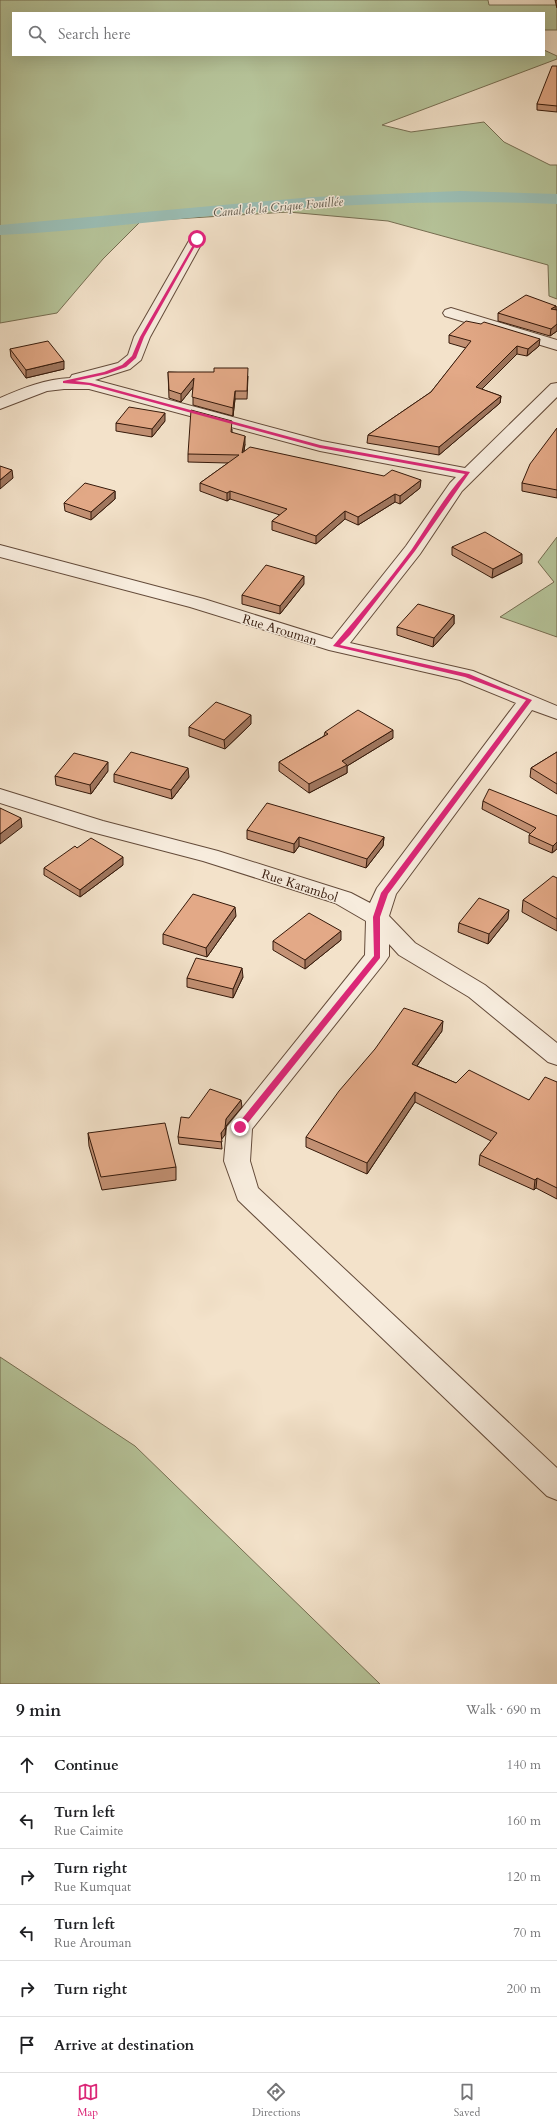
<!DOCTYPE html>
<html lang="en">
<head>
<meta charset="utf-8">
<style>
	body { margin:0; font-family:Cardo,serif; background:#f2f2f2; color:#202124 }
	.stop { position:absolute; width:12px; height:12px; margin:-9px; border:3px solid #db2777; border-radius:50%; background:#fff }
	.stop.end { background:#db2777; border-color:#fff; box-shadow:0 1px 4px #0008 }
	.list { margin:0; padding:0; list-style:none }
	h2 { display:flex; justify-content:space-between; align-items:center; height:52px; margin:0; padding:0 16px; font-size:17px }
	h2 small { font-size:13px; font-weight:400; color:#757577 }
	.list li { display:grid; grid-template-columns:26px 1fr auto; gap:12px; align-items:center; box-sizing:border-box; height:56px; padding:0 16px; border-top:1px solid #e0e0e0 }
	.list b { display:block; font-size:15px; white-space:nowrap }
	.list p { margin:0; font-size:13px; white-space:nowrap; color:#757577 }
	.list em { font-size:13px; font-style:normal; color:#757577 }
	.icon { flex:none; width:22px; height:22px; fill:none; stroke:currentColor; stroke-width:2; stroke-linecap:round; stroke-linejoin:round }
	.map { position:relative; flex:none; width:557px; height:1684px; overflow:hidden }
	.search { position:absolute; background:#fff; box-shadow:0 4px 16px #0002; left:12px; right:12px; top:12px; height:44px; display:flex; align-items:center; gap:10px; box-sizing:border-box; padding:0 14px; border-radius:0px; color:#757577; font-size:15px }
	.sheet { height:388px; background:#fff }
	nav { display:flex; justify-content:space-around; align-items:center; box-sizing:border-box; height:56px; border-top:1px solid #e0e0e0; background:#fff; font-size:11px; color:#757577 }
	nav a { display:grid; justify-items:center; gap:2px }
	nav .on { color:#db2777 }
	.map>svg:first-child { display:block }
</style>
</head>
<body>
<div class="map">
<svg width="557" height="1684" viewBox="0 0 557 1684">
	<rect width="100%" height="100%" fill="#f3e2ca"/>
	<filter id="stains"><feTurbulence type="fractalNoise" baseFrequency=".005" numOctaves="4"/><feColorMatrix values="0 0 0 0 .2 0 0 0 0 .09 0 0 0 0 .02 0 0 0 .5 -.17"/></filter>
	<radialGradient id="worn" r=".72"><stop offset=".6" stop-color="#630" stop-opacity="0"/><stop offset="1" stop-color="#630" stop-opacity=".3"/></radialGradient>
	<path fill="#b6c49a" stroke="#766e52" d="M0 0H488L489 5H557V30H544V13H13V55H544V50L557 56V59L382 125 411 132 484 122 504 142 550 165H557V299L549 296 548 265 388 221 288 212 141 221 103 259 57 313 0 323Z
		M557 537V637L500 617 554 582 538 562Z
		M0 1357 135 1446 380 1684H0Z"/>
	<g fill="none" stroke-linecap="round" stroke-linejoin="round">
		<path fill="#9bbeb5" fill-rule="evenodd" d="M460 191 557 194V204C459 200 362 203 265 211 176 218 88 231 0 235V225L313 197Z"/>
		<defs>
			<path id="minor" d="M197 235 202 236 204 239 150 337 141 360 130 369 95 380 322 441 465 468 551 384 557 383V397L462 491 420 554 350 643 473 671 557 706V719L532 710 396 894 389 916 415 943 485 985 557 1043V1065L548 1062 469 997 399 955 389 944V956L385 962 252 1129 250 1161 258 1188 557 1468V1500L547 1496 238 1200 224 1161 227 1127 365 955 366 921 335 903 203 861 88 831 0 803V789L103 821 218 851 351 893 370 903 377 888 516 703 460 680 329 650 190 607 0 557V545L204 599 332 639 406 546 450 483 456 477 320 451 89 389H64L47 391 0 409V398C23 388 45 379 70 378L72 375 118 363 128 355 134 337 190 239 192 236Z
				M451 308 557 340V350L445 316 443 313 445 310Z"/>
		</defs>
		<use href="#minor" stroke="#644b3a" stroke-width="2"/>
		<use href="#minor" fill="#f7ecdd" fill-rule="evenodd"/>
	</g>
	<path fill="#c39174" stroke="#35190a" d="M555 0H557V8Z
		M557 66V112L537 110V104Z
		M556 306V310H557V331L550 336 498 321V313Z
		M449 335 539 346 527 356 517 354 481 389 501 396 500 403 439 455 367 443 368 435 431 392 466 348 449 343Z
		M10 349 64 369 26 378 11 357Z
		M168 372 248 376 247 399H235L233 416 193 405V387L181 402 169 398Z
		M165 421 152 437 116 431V423Z
		M557 428V498L522 491V483Z
		M232 429V432L245 444 244 451 420 488 400 504 395 502 358 525 345 519 316 544 272 530V521L280 515 230 499 227 501 200 491V483L228 463 188 462V454Z
		M115 491V499L91 520 65 511 64 503Z
		M452 547 522 563 492 578 452 555Z
		M304 584 280 614 242 604V595Z
		M454 615V624L433 647 397 635V627Z
		M251 724 225 749 189 736V727Z
		M325 732 393 738 347 766V773L309 793 279 771V762L324 736Z
		M557 752V794L530 777 531 768Z
		M108 771 91 794 56 785 55 776Z
		M114 774 189 777 172 799 114 782Z
		M483 801 557 816V849L552 853 529 843V835L531 834 482 809Z
		M247 830 384 837 383 846 366 868 299 846 294 853 247 839Z
		M77 848 123 865 80 897 44 875V868Z
		M557 878V931L522 912 523 900Z
		M236 916 207 957 163 944V934Z
		M508 919 488 944 458 932 459 923Z
		M341 940 305 969 273 950V941Z
		M243 977 233 998 187 987V978Z
		M442 1031 417 1066 456 1083 529 1100 557 1082V1199L536 1188 534 1190 479 1165 480 1155 491 1141 415 1102 367 1174 306 1147V1137Z
		M242 1107 226 1126 225 1135 221 1139 222 1149 179 1144 178 1137 189 1118Z
		M88 1133 176 1167V1180L102 1190 89 1146Z"/>
	<path fill="#9f765e" stroke="#35190a" d="M556 306V313L551 309Z
		M557 324V331L550 336 551 329Z
		M540 339 539 346 527 356 528 349Z
		M517 346V354L476 395V387Z
		M64 361V369L26 378V370Z
		M194 378V386L181 402V394Z
		M235 391V399L233 416V408Z
		M501 396 500 403 439 455V447Z
		M165 413V421L152 437V429Z
		M245 436V444L242 461V453Z
		M12 470 13 478 0 489V480Z
		M421 480 420 488 400 504V496Z
		M115 491V499L91 520V512Z
		M230 491V499L227 501V493Z
		M395 494V502L358 525V517Z
		M345 511V519L316 544V536Z
		M522 554V563L492 578 493 569Z
		M304 576V584L280 614V606Z
		M454 615V624L433 647 434 638Z
		M251 715V724L225 749 224 740Z
		M393 730V738L347 766V773L309 793V784L342 761Z
		M108 762V771L91 794 90 785Z
		M188 768 189 777 172 799 171 790Z
		M21 818 22 827 0 844V834Z
		M299 837V846L294 853V844Z
		M384 837 383 846 366 868 367 859Z
		M557 842V849L552 853 553 846Z
		M123 857V865L80 897V890Z
		M235 907 236 916 207 957 206 948Z
		M509 910 508 919 488 944 489 934Z
		M341 931V940L305 969V960Z
		M242 968 243 977 233 998V989Z
		M443 1021 442 1031 411 1074 412 1064Z
		M415 1092V1102L367 1174V1163Z
		M241 1100 242 1107 226 1126 225 1135 221 1140V1133L226 1119Z
		M537 1178 536 1188 534 1190 535 1180Z"/>
	<path fill="#e3a987" stroke="#35190a" d="M552 66H557V106L537 104Z
		M526 295 556 306 551 309 557 310V324L551 329 498 313Z
		M466 321 481 324 484 322 540 339 528 349 517 346 476 387 501 396 439 447 368 435 431 392 471 341 449 335Z
		M48 341 64 361 26 370 10 349Z
		M214 368H248L247 391H235L233 408 192 397 194 378 181 394 169 390 168 372H214Z
		M129 407 165 413 152 429 116 423Z
		M191 410 232 421 231 432 245 436 242 453 250 447 384 476 392 470 421 480 400 496 395 494 358 517 345 511 316 536 272 521 287 509 230 491 227 493 200 483 239 455 188 454Z
		M557 428V490L522 483 530 464Z
		M0 466 12 470 0 480Z
		M85 483 115 491 91 512 64 503Z
		M485 532 522 554 493 569 452 547Z
		M266 565 304 576 280 606 242 595Z
		M418 604 454 615 434 638 397 627Z
		M216 702 251 715 224 740 189 727Z
		M358 710 393 730 342 761 347 765 309 784 279 762 328 734 325 732Z
		M131 752 188 768 171 790 114 774Z
		M557 752V784L531 768Z
		M74 753 108 762 90 785 55 776Z
		M489 789 557 816V842L553 846 529 835 536 828 483 801Z
		M267 803 384 837 367 859 299 837 294 844 247 830Z
		M0 808 21 818 0 834Z
		M91 838 123 857 80 890 44 868 75 846 77 848Z
		M553 876 557 878V919L523 900Z
		M193 894 235 907 206 948 163 934Z
		M479 898 509 910 489 934 459 923Z
		M309 913 341 931 305 960 273 941Z
		M196 958 242 968 233 989 187 978Z
		M404 1008 443 1021 412 1064 456 1083 469 1070 529 1100 545 1077 557 1082V1188L537 1178 535 1180 480 1155 497 1133 415 1092 367 1163 306 1137 339 1091 375 1049Z
		M210 1089 241 1100 226 1119 225 1128 221 1133 222 1142 178 1137 181 1117 189 1118Z
		M165 1123 176 1167 101 1177 88 1133Z"/>
	<path fill="#db2777" d="M197 238 199 239 144 337 136 358 126 367 107 374 75 381 91 383 320 445 470 472 415 551 350 635 340 645 469 674 532 700 388 894 380 917V958L243 1129 240 1130 236 1127 237 1125 374 956 373 917 381 893 526 700 465 677 333 646C360 614 387 583 412 549 429 524 444 497 465 474L320 448 89 385 63 383V381L104 372 122 365 132 356 140 337Z"/>
	<g text-anchor="middle" stroke-width="3" stroke-linejoin="round" paint-order="stroke">
		<g font-size="12" font-style="italic" fill="#595346" stroke="#f7ecdd">
			<text transform="translate(278 207) rotate(-5)" y="4">Canal de la Crique Fouillée</text>
		</g>
		<g font-size="13" fill="#35190a" stroke="#f7ecdd">
			<text transform="translate(280 629) rotate(17)" y="5">Rue Arouman</text>
			<text transform="translate(300 885) rotate(18)" y="5">Rue Karambol</text>
		</g>
	</g>
	<rect width="100%" height="100%" filter="url(#stains)"/>
	<rect width="100%" height="100%" fill="url(#worn)"/>
</svg>
<div class="stop" style="left:197px;top:239px"></div>
<div class="stop end" style="left:240px;top:1127px"></div>
<div class="search"><svg class="icon" aria-label="search" viewBox="0 0 24 24"><circle cx="10" cy="10" r="6"/><path d="M15 15l6 6"/></svg>Search here</div>
</div>
<section class="sheet">
<h2>9 min<small>Walk · 690 m</small></h2>
<ul class="list">
<li><svg class="icon" aria-label="ahead" viewBox="0 0 24 24"><path d="M12 20V5M6 11l6-6 6 6"/></svg><div><b>Continue</b></div><em>140 m</em></li>
<li><svg class="icon" aria-label="left" viewBox="0 0 24 24"><path d="M17 20v-9H6M10 6l-5 5 5 5"/></svg><div><b>Turn left</b><p>Rue Caimite</p></div><em>160 m</em></li>
<li><svg class="icon" aria-label="right" viewBox="0 0 24 24"><path d="M7 20v-9h11M14 6l5 5-5 5"/></svg><div><b>Turn right</b><p>Rue Kumquat</p></div><em>120 m</em></li>
<li><svg class="icon" aria-label="left" viewBox="0 0 24 24"><path d="M17 20v-9H6M10 6l-5 5 5 5"/></svg><div><b>Turn left</b><p>Rue Arouman</p></div><em>70 m</em></li>
<li><svg class="icon" aria-label="right" viewBox="0 0 24 24"><path d="M7 20v-9h11M14 6l5 5-5 5"/></svg><div><b>Turn right</b></div><em>200 m</em></li>
<li><svg class="icon" aria-label="arrive" viewBox="0 0 24 24"><path d="M6 21V4h12l-3 4 3 4H6"/></svg><div><b>Arrive at destination</b></div></li>
</ul>
</section>
<nav>
<a class="on"><svg class="icon" aria-label="map" viewBox="0 0 24 24"><path d="M3 6l6-2 6 2 6-2v14l-6 2-6-2-6 2zM9 4v14M15 6v14"/></svg>Map</a>
<a><svg class="icon" aria-label="directions" viewBox="0 0 24 24"><path d="M12 3l9 9-9 9-9-9zM9 14v-3h6M13 9l2 2-2 2"/></svg>Directions</a>
<a><svg class="icon" aria-label="saved" viewBox="0 0 24 24"><path d="M7 4h10v16l-5-4-5 4z"/></svg>Saved</a>
</nav>
</body>
</html>
